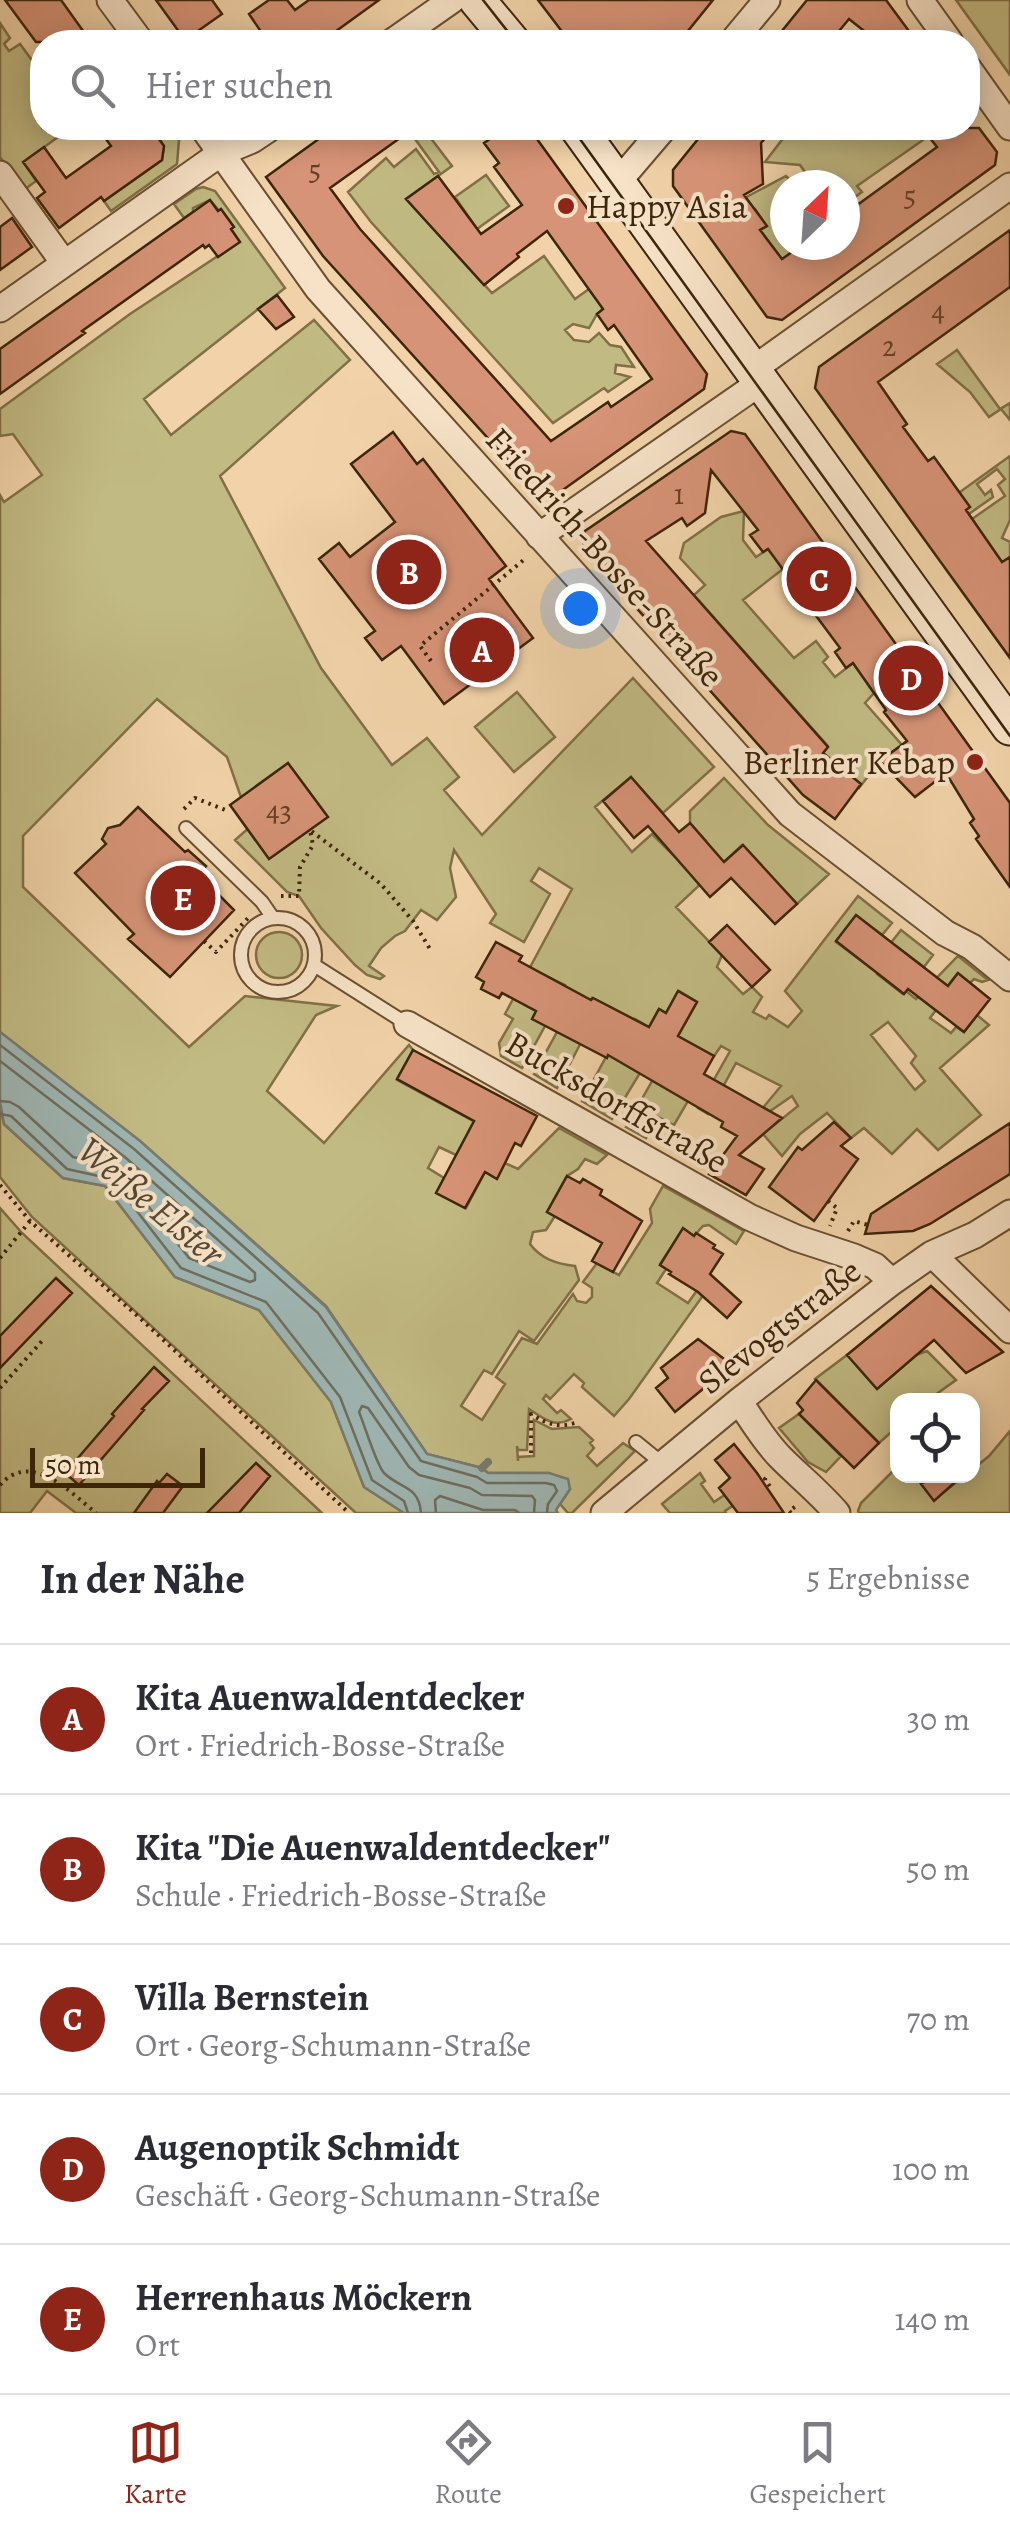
<!DOCTYPE html>
<html lang="de">
<head>
<meta charset="utf-8">
<style>
	body { margin:0; font-family:Alegreya,serif; background:#f2f2f3; color:#2b2b33 }
	.controls { position:absolute; right:30px; bottom:30px; display:grid; overflow:hidden; border-radius:20px; box-shadow:0 5px 25px #0003 }
	.controls button { width:90px; height:90px; display:grid; place-items:center; padding:0; border:0; border-bottom:2px solid #e1e1e2; background:#fff; color:#2b2b33; font:50px sans-serif }
	.compass { position:absolute; left:770px; top:170px; width:90px; height:90px; border-radius:50%; background:#fff; box-shadow:0 5px 25px #0003; rotate:25deg }
	.scale { position:absolute; left:30px; bottom:25px; width:175px; box-sizing:border-box; padding-left:10px; border:5px solid #3d2508; border-top:0; font-size:28px; line-height:35px; white-space:nowrap; color:#3d2508; -webkit-text-stroke:8px #f7e2c7; paint-order:stroke }
	.you { position:absolute; left:580px; top:608px; width:35px; height:35px; margin:-25px; border:8px solid #fff; border-radius:50%; background:#1a73e8; box-shadow:0 0 0 15px #1a73e833 }
	.badge { display:grid; place-items:center; width:65px; height:65px; border-radius:50%; background:#8f2418; color:#fff; font-size:32px; font-weight:700 }
	.pin { position:absolute; translate:-50% -50%; border:5px solid #fff; box-shadow:0 2px 10px #0006 }
	.list { margin:0; padding:0; list-style:none }
	h2 { display:flex; justify-content:space-between; align-items:center; height:130px; margin:0; padding:0 40px; font-size:42px }
	h2 small { font-size:32px; font-weight:400; color:#7c7c81 }
	.list li { display:grid; grid-template-columns:65px 1fr auto; gap:30px; align-items:center; box-sizing:border-box; height:150px; padding:0 40px; border-top:2px solid #e1e1e2 }
	.list b { display:block; font-size:38px; white-space:nowrap }
	.list p { margin:0; font-size:32px; white-space:nowrap; color:#7c7c81 }
	.list em { font-size:32px; font-style:normal; color:#7c7c81 }
	.icon { flex:none; width:55px; height:55px; fill:none; stroke:currentColor; stroke-width:2; stroke-linecap:round; stroke-linejoin:round }
	.map { position:relative; flex:none; width:1010px; height:1513px; overflow:hidden }
	.search { position:absolute; background:#fff; box-shadow:0 5px 25px #0003; left:30px; right:30px; top:30px; height:110px; display:flex; align-items:center; gap:25px; box-sizing:border-box; padding:0 35px; border-radius:40px; color:#7c7c81; font-size:38px }
	.sheet { height:880px; background:#fff }
	nav { display:flex; justify-content:space-around; align-items:center; box-sizing:border-box; height:140px; border-top:2px solid #e1e1e2; background:#fff; font-size:28px; color:#7c7c81 }
	nav a { display:grid; justify-items:center; gap:5px }
	nav .on { color:#8f2418 }
	.map>svg:first-child { display:block }
</style>
</head>
<body>
<div class="map">
<svg width="1010" height="1513" viewBox="0 0 1010 1513">
	<rect width="100%" height="100%" fill="#f2d3a9"/>
	<filter id="stains"><feTurbulence type="fractalNoise" baseFrequency=".002" numOctaves="4"/><feColorMatrix values="0 0 0 0 .2 0 0 0 0 .09 0 0 0 0 .02 0 0 0 .5 -.17"/></filter>
	<radialGradient id="worn" r=".72"><stop offset=".6" stop-color="#630" stop-opacity="0"/><stop offset="1" stop-color="#630" stop-opacity=".3"/></radialGradient>
	<path fill="#c2ba83" stroke="#807046" stroke-width="2.5" fill-rule="evenodd" d="M956 0H1010V75Z
		M0 23 10 38 4 44 9 51 20 44 42 74V128H83L85 131H66L24 162 36 181 24 190 0 157Z
		M159 128H171L179 140 177 164 111 211 104 201 162 160 164 146 154 131Z
		M407 128H423L452 166 406 199 492 293 544 256 575 299 589 289 604 309 597 314 589 328 573 324 565 330 574 340 589 342 599 333 610 345 621 347 634 367 616 365 615 373 630 377 608 392 604 388 553 423 371 222 348 192 386 158 394 167 416 149 434 174 439 172Z
		M791 128H914L923 140 857 186 862 192 845 204V185H785V245H801L782 260 760 230 766 226 755 209 739 201 786 176 792 182 805 172 800 165 765 162Z
		M486 175 509 206 477 229 455 197Z
		M203 187 215 191 285 288 144 399 171 435 314 320 350 360 220 476 321 668 392 765 427 738 459 777 444 790 482 835 633 678 714 767 663 813 631 777 595 807 632 852 652 834 681 863 706 841 690 823V811L724 778 768 825 829 874 797 904 742 845 676 907 722 955 717 967 743 994 752 987 762 997 753 1012 766 1019 769 1015 788 1027 802 1011 785 991 858 896 892 923 882 935 856 916 836 942 871 968 901 930 933 955 924 967 897 947 877 974 903 994 906 991 916 999 958 956 988 980 982 982 974 979 970 983 957 974 932 1006 936 1010 930 1018 951 1033 956 1027 964 1032 977 1015 989 1025 940 1068 981 1115 938 1150 917 1129 892 1154 864 1128 851 1138 827 1113 800 1134 782 1156 763 1134 798 1106 792 1096 747 1127 781 1086 736 1063 708 1114 698 1108 730 1051 721 1046 714 1056 688 1042V1101L674 1125 658 1117 646 1138 626 1127 697 1002 679 991 666 1013 659 1009 649 1027 635 1019 614 1058 640 1073 612 1119 582 1101 619 1033 614 1009 592 998 575 1031 584 1037 557 1088 534 1074 569 1010 556 1002 565 985 542 974 525 1005 536 1011 545 1026 522 1068 501 1056 499 1043 513 1019 505 1014 572 889 539 868 531 881 550 894 524 942 490 923 496 914 454 850 450 868 456 897 437 920 421 910 405 931 395 936 381 948 369 966 384 976 380 979 367 975 355 965 321 928 299 896 287 892 235 840 251 826 227 757 157 699 23 836V887L189 1047 245 996 337 1006 316 1015 267 1091 324 1143 409 1045 413 1050 397 1080 488 1129 456 1155 439 1147 428 1168 444 1178 437 1193 466 1208 485 1172 496 1178 505 1163 518 1169 559 1128 607 1155 597 1164 585 1159 578 1169 567 1176 547 1212 555 1216 546 1230 533 1232 530 1244C541 1259 557 1264 575 1266L579 1280 534 1341 519 1331 492 1374 484 1370 461 1406 482 1420 505 1384 496 1377 522 1338 537 1344 573 1294 577 1301 586 1303 592 1297V1288L583 1282 597 1263 619 1275 652 1223 650 1209 663 1186 744 1231 736 1244 709 1225 703 1226 694 1236 683 1229 660 1264 666 1269 657 1283 688 1303 698 1289 702 1297 629 1399 614 1416 582 1387 584 1383 574 1374 550 1399 546 1395 543 1399 557 1413 561 1410 571 1419C554 1428 544 1419 529 1409L527 1450H518L517 1446 518 1461V1457L534 1456V1420L552 1429 579 1427 593 1440 590 1443 594 1448 587 1456 597 1466 623 1443 635 1451 572 1513H568L560 1504 570 1489 549 1473H488L482 1468 427 1454 326 1306 140 1141 0 1032V495L4 502 42 475 13 434 0 436V409L130 314 239 242 231 229 233 227 210 200 193 208V212L184 218 174 204 196 189ZM888 1022 916 1056 911 1063 925 1081 915 1090 871 1035Z
		M957 350 1000 409 1010 403V420L1001 409 989 417 970 392 937 364Z
		M1010 456V520L1002 538 1010 542V567L999 564 972 519 1005 496 998 485 1005 479 997 469 977 484 985 495 991 490 993 497 966 516 953 497Z
		M744 511 743 540 756 557 768 549 783 569 743 600 794 658 816 641 828 657 823 662 835 677 853 663 874 693 865 703 902 745 880 761 859 788 840 773 842 769 823 753 828 746 694 595 705 585 680 558 684 543 721 517Z
		M517 692 555 737 514 772 475 727Z
		M256 955a23 23 0 1 1 46 0a23 23 0 1 1-46 0Z
		M0 1102 4 1124 63 1178 105 1186 175 1277 259 1310 331 1402 364 1487 404 1513H356L32 1217 0 1177Z
		M0 1208 22 1233 322 1513H76L47 1491 30 1513H0Z
		M927 1351 956 1380 928 1400H898L897 1427 879 1443 815 1379 847 1355 877 1389 916 1355Z
		M799 1414 841 1456 826 1472 808 1462 779 1428Z
		M1010 1431V1513H859L858 1511 861 1503 897 1467 898 1476H915L934 1500 964 1476H972L973 1469 989 1456Z
		M700 1473 705 1481 701 1484 714 1502 732 1490 740 1501 725 1511 726 1513H670L662 1504Z"/>
	<path fill="#9fb6b3" stroke="#787c6f" stroke-width="2.5" d="M0 1032 140 1141 326 1307 427 1454 482 1468 488 1473H549L568 1479 570 1489 556 1510 558 1513H404L364 1487 331 1402 259 1310 175 1277 105 1186 63 1178 4 1124 0 1102Z"/>
	<g fill="none" stroke-linecap="round" stroke-linejoin="round">
		<path stroke="#6e6e5e" stroke-width="2.5" d="M0 1045 134 1149 318 1313 421 1461 477 1477 487 1483H546L554 1485 557 1491 548 1504 547 1513
			M0 1061 126 1158 255 1273V1280L250 1282 189 1258 119 1169 109 1164 73 1157 19 1107 10 1102 0 1101
			M0 1114 11 1116 67 1169 112 1179 181 1268 266 1302 340 1397 372 1480 404 1501 408 1513
			M421 1513C419 1485 400 1489 384 1473 376 1464 365 1426 359 1412L362 1406 368 1408 409 1467 419 1475 470 1488 482 1495 532 1496 535 1500 534 1513
			M436 1513 435 1500 440 1496 483 1510H515L519 1513"/>
		<path stroke="#787c6f" stroke-width="8" d="M482 1468 488 1462"/>
	</g>
	<path fill="#d79377" stroke="#3d2508" stroke-width="2.5" d="M5 0H61L91 42H36Z
		M156 0H212L222 14 185 40Z
		M269 0H287L295 10 309 0H379L321 42H268L249 14Z
		M538 0H713L679 42H570Z
		M807 0H886L917 42H878L849 19 830 42H773Z
		M98 128H151L164 146 162 160 104 201 101 197 59 228 37 198 45 192 23 162 44 147 66 178 111 146Z
		M334 128H414L330 188 360 229 551 441 608 402 611 407 652 379 614 325 608 330 597 314 603 309 547 231 517 254 519 257 484 285 406 199 438 176 481 234 522 205 494 167 499 163 484 143 506 128H529L707 374 704 389 553 497 536 495 513 466 323 256 266 177Z
		M707 128H774L761 143 763 184 744 195 767 226 760 230 782 259 802 245H845V214L937 147 922 128H979L997 152 995 165 782 320 767 317 673 186V170Z
		M210 200 218 211 221 209 234 227 231 229 240 242 218 257 209 245 205 248 203 245 82 331 85 333 0 394V349Z
		M12 218 32 247 0 270V227Z
		M1010 230V287L878 382 907 424 903 427 928 461 934 457 970 507 966 510 1002 562 1010 557V658L815 388 819 367Z
		M277 295 294 317 276 329 258 309Z
		M731 431 745 434 1010 803V887L976 839 979 836 970 823 974 819 946 773 915 797 880 761 907 741 884 712 886 710 853 663 846 668 835 652 840 648 808 605 802 609 792 594 798 590 768 549 763 552 750 535 758 530 711 470 705 513 687 526 682 518 646 541 828 747 823 753 861 784 835 819 803 795 583 548 585 531Z
		M393 432 417 464 423 459 506 566 489 579 533 638 444 704 401 646 382 660 365 638 375 631 319 559 339 543 350 557 395 522 351 464Z
		M288 763 328 817 269 859 230 805Z
		M631 777 679 832 690 823 724 862 743 845 797 904 775 924 731 878 710 897 648 826 634 838 603 801Z
		M138 807 185 852 188 850 206 866 198 874 234 910 170 977 128 939 134 934 75 873 106 844 102 839 108 828 120 825Z
		M856 915 948 986 958 973 990 999 964 1032 908 989 904 994 836 941Z
		M727 925 770 970 752 987 709 942Z
		M496 942 522 956 519 961 591 1000 593 998 649 1027 659 1009 666 1013 678 991 697 1002 678 1036 714 1056 704 1074 782 1118 739 1155 764 1169 746 1195 709 1174 737 1136 721 1127 723 1122 608 1055 607 1058 532 1019 536 1011 502 993 499 998 481 989 484 982 476 977Z
		M413 1050 537 1116 521 1146 515 1143 497 1179 485 1172 465 1208 436 1193 474 1121 397 1079Z
		M834 1122 851 1138 841 1146 858 1159 814 1221 769 1187 798 1147 802 1150Z
		M1010 1123V1174L930 1224 913 1231 865 1234 871 1214Z
		M567 1176 580 1183 583 1179 602 1190 600 1195 642 1221 613 1272 592 1261 602 1243 547 1212Z
		M683 1228 694 1236 696 1233 715 1245 713 1248 723 1254 710 1274 741 1302 727 1318 698 1292 669 1274 671 1272 660 1265Z
		M56 1278 72 1293 0 1368V1336Z
		M931 1286 1003 1352 966 1373 934 1340 877 1389 847 1355Z
		M698 1339 732 1365 675 1412 656 1388 668 1378 661 1368Z
		M154 1367 169 1381 142 1409 144 1410 79 1485 65 1473 114 1416 112 1414Z
		M816 1380 879 1443 854 1468 799 1414 803 1410 797 1403Z
		M734 1444 757 1473 784 1513H738L719 1488 730 1478 715 1460Z
		M256 1463 270 1476 239 1513H207Z
		M167 1474 183 1486 163 1513H134L157 1481 159 1483Z
		M935 1476H962L934 1501 921 1484Z"/>
	<g fill="none" stroke-linecap="round" stroke-linejoin="round">
		<defs>
			<path id="service" d="M186 828 262 902 273 918
				M241 955a37 37 0 1 1 74 0a37 37 0 1 1-74 0Z
				M314 965 407 1024
				M636 1442 663 1464"/>
			<path id="minor" d="M110 0 141 42
				M920 0 950 42
				M392 42 452 0
				M732 42 767 0
				M968 68 1010 127
				M203 128 318 289 790 814 945 933 972 947 1010 978
				M0 174 64 263
				M618 182 664 128
				M0 309 221 153 252 140 270 128
				M752 370 1010 186
				M539 536 761 382
				M407 1024 749 1217 796 1238 854 1257 875 1266 892 1282
				M932 1254 1010 1330
				M739 1401C752 1420 764 1441 781 1458 800 1477 820 1493 837 1513
				M604 1513 739 1401 892 1282 932 1254 975 1235 1010 1213"/>
			<path id="secondary" d="M477 0 512 42
				M578 128 1010 727"/>
		</defs>
		<use href="#service" stroke="#6a5030" stroke-width="16"/>
		<use href="#minor" stroke="#6a5030" stroke-width="29"/>
		<use href="#secondary" stroke="#3d2508" stroke-width="39"/>
		<path stroke="#3d2508" stroke-width="4" stroke-dasharray="2.5 5" stroke-linecap="butt" d="M431 661 420 646 526 558
			M184 809 195 798 228 811
			M281 896H299L300 867 313 845 310 830 381 884 413 921 430 949
			M204 941 216 952 250 916
			M0 1185 30 1221 141 1319 349 1513
			M828 1201 837 1208 830 1226
			M848 1231 854 1221 868 1225
			M0 1258 30 1221
			M0 1388 42 1341
			M531 1453V1414C547 1424 557 1428 575 1423
			M766 1478 765 1479 771 1488 769 1490
			M0 1485C31 1450 70 1492 96 1513
			M791 1513 789 1511 796 1506"/>
		<use href="#service" stroke="#f7e2c7" stroke-width="12"/>
		<use href="#minor" stroke="#f7e2c7" stroke-width="25"/>
		<use href="#secondary" stroke="#f7e2c7" stroke-width="35"/>
		<path stroke="#3d2508" stroke-width="2.5" d="M483 0 516 42
			M572 128 1010 736"/>
	</g>
	<g fill="#8f2418" stroke="#f7e2c7" stroke-width="4">
		<circle cx="566" cy="206" r="10"/>
		<circle cx="975" cy="762" r="10"/>
	</g>
	<g text-anchor="middle" stroke-width="8" stroke-linejoin="round" paint-order="stroke">
		<g font-size="30" fill="#644024">
			<text x="315" y="180">5</text>
			<text x="910" y="206">5</text>
			<text x="938" y="321">4</text>
			<text x="889" y="356">2</text>
			<text x="679" y="504">1</text>
			<text x="279" y="821">43</text>
		</g>
		<g font-size="35" fill="#3d2508" stroke="#f7e2c7" text-anchor="start">
			<text x="586" y="218">Happy Asia</text>
			<text x="955" y="774" text-anchor="end">Berliner Kebap</text>
		</g>
		<g font-size="35" fill="#3d2508" stroke="#f7e2c7">
			<text transform="translate(605 557) rotate(48)" y="12">Friedrich-Bosse-Straße</text>
			<text transform="translate(617 1102) rotate(30)" y="12">Bucksdorffstraße</text>
			<text transform="translate(779 1326) rotate(-38)" y="12">Slevogtstraße</text>
		</g>
		<g font-size="38" font-style="italic" fill="#564933" stroke="#f7e2c7">
			<text transform="translate(151 1201) rotate(40)" y="13">Weiße Elster</text>
		</g>
	</g>
	<rect width="100%" height="100%" filter="url(#stains)"/>
	<rect width="100%" height="100%" fill="url(#worn)"/>
</svg>
<div class="controls">
<button><svg class="icon" aria-label="locate" viewBox="0 0 24 24"><circle cx="12" cy="12" r="6"/><path d="M12 2v4M12 18v4M2 12h4M18 12h4"/></svg></button>
</div>
<svg class="compass" viewBox="-18 -18 36 36"><path d="M0-13l5 13h-10z" fill="#e53935"/><path d="M0 13l5-13h-10z" fill="#7c7c81"/></svg>
<div class="scale">50 m</div>
<div class="you"></div>
<div class="pin badge" style="left:482px;top:650px">A</div>
<div class="pin badge" style="left:409px;top:572px">B</div>
<div class="pin badge" style="left:819px;top:579px">C</div>
<div class="pin badge" style="left:911px;top:678px">D</div>
<div class="pin badge" style="left:183px;top:898px">E</div>
<div class="search"><svg class="icon" aria-label="search" viewBox="0 0 24 24"><circle cx="10" cy="10" r="6"/><path d="M15 15l6 6"/></svg>Hier suchen</div>
</div>
<section class="sheet">
<h2>In der Nähe<small>5 Ergebnisse</small></h2>
<ul class="list">
<li><span class="badge">A</span><div><b>Kita Auenwaldentdecker</b><p>Ort · Friedrich-Bosse-Straße</p></div><em>30 m</em></li>
<li><span class="badge">B</span><div><b>Kita &quot;Die Auenwaldentdecker&quot;</b><p>Schule · Friedrich-Bosse-Straße</p></div><em>50 m</em></li>
<li><span class="badge">C</span><div><b>Villa Bernstein</b><p>Ort · Georg-Schumann-Straße</p></div><em>70 m</em></li>
<li><span class="badge">D</span><div><b>Augenoptik Schmidt</b><p>Geschäft · Georg-Schumann-Straße</p></div><em>100 m</em></li>
<li><span class="badge">E</span><div><b>Herrenhaus Möckern</b><p>Ort</p></div><em>140 m</em></li>
</ul>
</section>
<nav>
<a class="on"><svg class="icon" aria-label="map" viewBox="0 0 24 24"><path d="M3 6l6-2 6 2 6-2v14l-6 2-6-2-6 2zM9 4v14M15 6v14"/></svg>Karte</a>
<a><svg class="icon" aria-label="directions" viewBox="0 0 24 24"><path d="M12 3l9 9-9 9-9-9zM9 14v-3h6M13 9l2 2-2 2"/></svg>Route</a>
<a><svg class="icon" aria-label="saved" viewBox="0 0 24 24"><path d="M7 4h10v16l-5-4-5 4z"/></svg>Gespeichert</a>
</nav>
</body>
</html>
